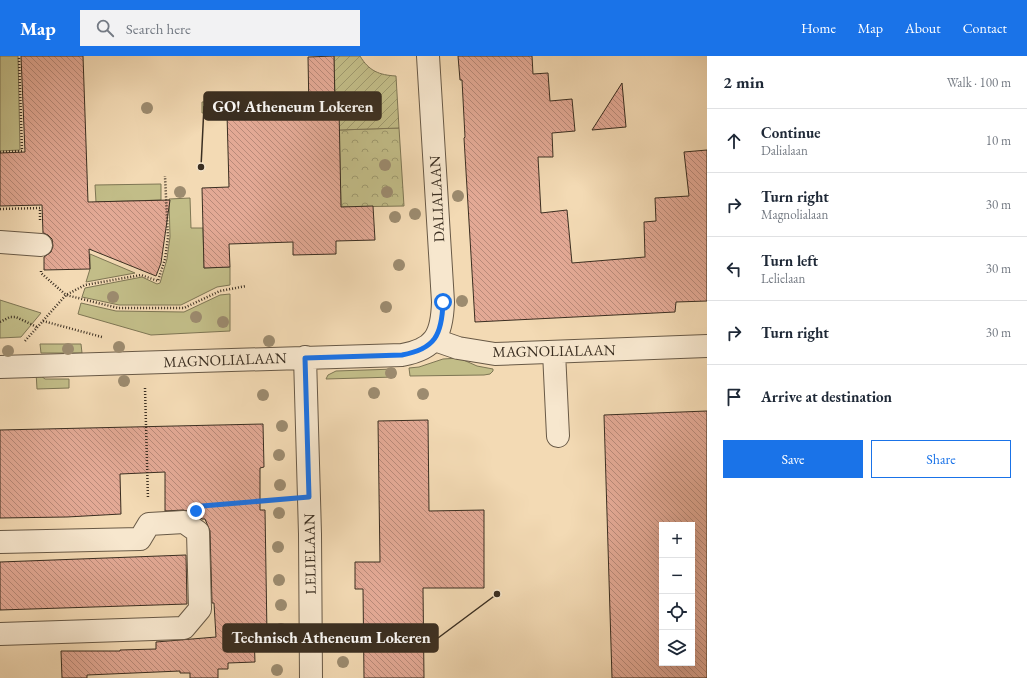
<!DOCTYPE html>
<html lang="en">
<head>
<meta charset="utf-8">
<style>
	body { margin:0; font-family:"EB Garamond",serif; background:#f2f2f3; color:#1f2937 }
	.controls { position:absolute; right:12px; bottom:12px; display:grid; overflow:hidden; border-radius:0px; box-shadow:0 4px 16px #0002 }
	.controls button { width:36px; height:36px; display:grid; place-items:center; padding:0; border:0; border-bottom:1px solid #e0e1e3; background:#fff; color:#1f2937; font:20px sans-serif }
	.stop { position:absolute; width:12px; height:12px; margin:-9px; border:3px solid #1a73e8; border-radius:50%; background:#fff }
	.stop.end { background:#1a73e8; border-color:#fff; box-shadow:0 1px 4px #0008 }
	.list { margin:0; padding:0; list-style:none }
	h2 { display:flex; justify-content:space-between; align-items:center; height:52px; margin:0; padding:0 16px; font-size:17px }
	h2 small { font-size:13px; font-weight:400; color:#747a83 }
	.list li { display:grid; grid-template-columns:26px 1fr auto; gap:12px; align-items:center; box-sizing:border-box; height:64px; padding:0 16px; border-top:1px solid #e0e1e3 }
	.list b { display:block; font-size:15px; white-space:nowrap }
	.list p { margin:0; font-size:13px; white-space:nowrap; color:#747a83 }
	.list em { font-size:13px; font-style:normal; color:#747a83 }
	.actions { display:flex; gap:8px; padding:12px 16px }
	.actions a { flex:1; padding:9px 0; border:1px solid #1a73e8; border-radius:0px; text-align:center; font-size:14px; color:#1a73e8 }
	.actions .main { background:#1a73e8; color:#fff }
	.icon { flex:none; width:22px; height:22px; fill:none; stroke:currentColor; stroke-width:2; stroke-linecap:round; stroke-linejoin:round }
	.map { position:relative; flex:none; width:707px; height:622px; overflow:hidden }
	header { display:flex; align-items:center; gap:24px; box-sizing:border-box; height:56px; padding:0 20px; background:#1a73e8; color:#fff }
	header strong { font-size:19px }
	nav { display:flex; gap:22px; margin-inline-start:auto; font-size:14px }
	.search { width:280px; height:36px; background:#f2f2f3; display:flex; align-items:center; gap:10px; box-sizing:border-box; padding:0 14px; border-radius:0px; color:#747a83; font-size:15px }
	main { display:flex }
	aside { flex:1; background:#fff }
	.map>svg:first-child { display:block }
</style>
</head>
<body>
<header>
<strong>Map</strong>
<div class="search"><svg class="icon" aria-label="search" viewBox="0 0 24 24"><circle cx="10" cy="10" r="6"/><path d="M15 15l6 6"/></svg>Search here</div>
<nav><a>Home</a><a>Map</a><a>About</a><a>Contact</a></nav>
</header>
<main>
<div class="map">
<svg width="707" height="622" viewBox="0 0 707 622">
	<defs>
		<pattern id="park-crowns" width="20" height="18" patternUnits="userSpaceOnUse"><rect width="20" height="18" fill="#c2bd88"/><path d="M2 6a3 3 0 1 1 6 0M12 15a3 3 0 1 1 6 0" fill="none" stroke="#9f9a6f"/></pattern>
		<pattern id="garden-furrows" width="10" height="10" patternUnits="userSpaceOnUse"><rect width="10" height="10" fill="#c2bd88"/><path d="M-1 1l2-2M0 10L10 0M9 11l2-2" fill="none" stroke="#9f9a6f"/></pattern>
		<pattern id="building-back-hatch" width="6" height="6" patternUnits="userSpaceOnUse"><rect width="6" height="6" fill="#e3a995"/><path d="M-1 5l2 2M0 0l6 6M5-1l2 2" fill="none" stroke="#b98a79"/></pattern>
	</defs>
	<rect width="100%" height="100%" fill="#f3dab4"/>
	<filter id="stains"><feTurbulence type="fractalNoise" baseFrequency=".005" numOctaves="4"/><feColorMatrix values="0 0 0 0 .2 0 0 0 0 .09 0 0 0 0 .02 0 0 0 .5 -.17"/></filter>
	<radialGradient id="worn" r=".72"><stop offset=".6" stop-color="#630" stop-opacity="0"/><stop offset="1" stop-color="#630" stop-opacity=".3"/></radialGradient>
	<path fill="#c2bd88" stroke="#7e7654" d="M0 0H18L20 94 0 95Z
		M292 41 293 52 202 57V46Z
		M161 128V144L96 146 95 129Z
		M190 142 191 172H203L204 212 230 211V229L217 231 181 249H119L82 241 85 232 142 221 157 228 160 227 167 203 170 181 169 143Z
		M90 198 135 217 86 226 90 213Z
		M230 238V275L151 279 78 258 81 247 116 255 184 256 220 239Z
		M0 245V244L41 257 21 281 0 282Z
		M40 288H81L82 297H41Z
		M459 302 477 310 493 313V315L490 318 484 319 410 320 409 312 419 311 443 303Z
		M395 313V321L326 323 328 319 336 315Z
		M36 316 45 323H69V332L37 333Z"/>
	<path fill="url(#park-crowns)" stroke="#7e7654" d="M399 72 404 150 341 151 339 74Z"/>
	<path fill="url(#garden-furrows)" stroke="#7e7654" d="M334 0H360C369 15 379 19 396 20L399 72 339 74 335 40Z"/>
	<path fill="url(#building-back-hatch)" stroke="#3a2e21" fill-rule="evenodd" d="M21 0H83L88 146 170 144 161 207 156 220 89 193 90 213 44 214V201L51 196 53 190 52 183 48 179 43 177 42 149 0 150V97L25 96Z
		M334 0 335 52H339L341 151 373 150 375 184 336 185V198L293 199V186L229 188 230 211 204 212 202 132 229 131 227 58 309 56 308 1Z
		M458 0H532L533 18 548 17 550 45 572 43 575 75 552 77 553 101H538L541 157 567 154 572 207 645 201 644 166 656 165 655 142 689 140 684 96 707 94V245L676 246 675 256 475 266 464 82 465 81 462 24H460Z
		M622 27 626 71 592 74Z
		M707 355V622H612L604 359ZM662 469H692V607H662Z
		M428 364 429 455 484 454V532H423L424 622H364L363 533H355V506H380L378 365Z
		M263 368 264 411 260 412V454H265L267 579H254L255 606 228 607V613H218V622H190V617H180V615L87 619V622H62L61 595H120V594L156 593V586L216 581 214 547H212L210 475 205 463H202L191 456 183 454 165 455V416L120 418 121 458 67 461 0 462V374Z
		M186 499 187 548 0 554V506Z"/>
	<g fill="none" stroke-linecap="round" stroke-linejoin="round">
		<defs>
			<path id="minor" d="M0 186 41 189
				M435 284 458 292 495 298 707 290
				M554 296 558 380
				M305 301 310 478 311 622
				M0 311 402 299C435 293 442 279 443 246L428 0
				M0 486 140 483 149 468 184 466 198 476 200 553 184 572 0 578"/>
		</defs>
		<use href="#minor" stroke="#685946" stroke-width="24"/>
		<path stroke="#3a2e21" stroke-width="2.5" stroke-dasharray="1 2" stroke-linecap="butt" d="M0 96 22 95 19 0
			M0 153 40 152V164
			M41 215V217L66 239 118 252H184L220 235 246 230
			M43 265 102 281
			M0 266 10 261H16L37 271
			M25 285 66 239 85 229 141 219 158 225 165 203 168 182 165 120
			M145 332 148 443
			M206 450 283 443"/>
		<use href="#minor" stroke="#f7e7ce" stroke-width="22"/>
	</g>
	<g fill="#9c8b6f">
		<circle cx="147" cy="52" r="6"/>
		<circle cx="385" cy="109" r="6"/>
		<circle cx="180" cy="136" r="6"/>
		<circle cx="387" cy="136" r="6"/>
		<circle cx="458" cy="140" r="6"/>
		<circle cx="415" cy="158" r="6"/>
		<circle cx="395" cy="161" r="6"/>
		<circle cx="399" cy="209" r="6"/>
		<circle cx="113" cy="241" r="6"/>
		<circle cx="462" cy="245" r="6"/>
		<circle cx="386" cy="251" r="6"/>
		<circle cx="196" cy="261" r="6"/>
		<circle cx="223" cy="266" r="6"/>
		<circle cx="269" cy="285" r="6"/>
		<circle cx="119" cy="291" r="6"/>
		<circle cx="68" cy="293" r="6"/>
		<circle cx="8" cy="295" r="6"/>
		<circle cx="391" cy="317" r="6"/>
		<circle cx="124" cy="325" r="6"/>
		<circle cx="374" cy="337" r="6"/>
		<circle cx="423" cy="338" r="6"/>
		<circle cx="263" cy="339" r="6"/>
		<circle cx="282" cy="370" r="6"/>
		<circle cx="279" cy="399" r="6"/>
		<circle cx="280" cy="429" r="6"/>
		<circle cx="279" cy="457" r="6"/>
		<circle cx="278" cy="491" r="6"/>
		<circle cx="279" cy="524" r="6"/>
		<circle cx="281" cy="549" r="6"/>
		<circle cx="281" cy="573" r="6"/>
		<circle cx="343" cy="606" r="6"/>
		<circle cx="277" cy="614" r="6"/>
	</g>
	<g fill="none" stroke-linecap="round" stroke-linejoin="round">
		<path stroke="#1a73e8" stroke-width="5" d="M196 455 202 450 309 441 305 302 402 299C435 293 442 279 443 246"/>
	</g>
	<g text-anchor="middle" stroke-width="3.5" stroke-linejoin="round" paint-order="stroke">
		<g font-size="15" fill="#3a2e21" stroke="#f7e7ce">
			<text transform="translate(437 143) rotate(-93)" y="5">DALIALAAN</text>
			<text transform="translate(554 295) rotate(-1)" y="5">MAGNOLIALAAN</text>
			<text transform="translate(225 304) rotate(-2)" y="5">MAGNOLIALAAN</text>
			<text transform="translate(310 498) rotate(-91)" y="5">LELIELAAN</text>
		</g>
	</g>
	<path fill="none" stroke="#3a2e21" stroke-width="1.5" d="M201 111L204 50M497 538L438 582"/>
	<g fill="#3a2e21" stroke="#f7e7ce" stroke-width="1.5">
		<circle cx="201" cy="111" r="4"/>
		<circle cx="497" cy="538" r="4"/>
	</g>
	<g fill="#3a2e21" stroke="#3a2e21" stroke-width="1.5">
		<rect x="204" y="36" width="177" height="28" rx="4"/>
		<rect x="223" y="568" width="215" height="28" rx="4"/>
	</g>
	<g font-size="16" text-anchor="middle" font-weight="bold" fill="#fff">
		<text x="293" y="56">GO! Atheneum Lokeren</text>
		<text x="331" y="587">Technisch Atheneum Lokeren</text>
	</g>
	<rect width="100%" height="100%" filter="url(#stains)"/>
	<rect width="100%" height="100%" fill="url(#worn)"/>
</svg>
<div class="controls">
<button>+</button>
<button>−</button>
<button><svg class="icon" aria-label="locate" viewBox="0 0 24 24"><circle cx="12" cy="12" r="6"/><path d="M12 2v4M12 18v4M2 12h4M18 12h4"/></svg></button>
<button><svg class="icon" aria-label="layers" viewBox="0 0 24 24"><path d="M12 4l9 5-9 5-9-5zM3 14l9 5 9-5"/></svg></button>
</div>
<div class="stop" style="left:443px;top:246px"></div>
<div class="stop end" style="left:196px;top:455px"></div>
</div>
<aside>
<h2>2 min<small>Walk · 100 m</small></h2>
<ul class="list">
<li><svg class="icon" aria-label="ahead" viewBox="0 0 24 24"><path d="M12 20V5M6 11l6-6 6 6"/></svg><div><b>Continue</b><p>Dalialaan</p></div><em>10 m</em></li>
<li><svg class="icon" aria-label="right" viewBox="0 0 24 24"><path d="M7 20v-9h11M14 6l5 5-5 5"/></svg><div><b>Turn right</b><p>Magnolialaan</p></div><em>30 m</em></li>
<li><svg class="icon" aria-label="left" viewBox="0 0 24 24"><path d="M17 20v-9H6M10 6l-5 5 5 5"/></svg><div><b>Turn left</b><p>Lelielaan</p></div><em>30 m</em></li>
<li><svg class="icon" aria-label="right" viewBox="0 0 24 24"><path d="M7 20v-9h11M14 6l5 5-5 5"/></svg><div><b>Turn right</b></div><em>30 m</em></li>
<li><svg class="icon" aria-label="arrive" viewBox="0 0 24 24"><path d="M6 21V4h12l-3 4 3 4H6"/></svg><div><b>Arrive at destination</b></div></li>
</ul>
<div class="actions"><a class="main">Save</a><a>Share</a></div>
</aside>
</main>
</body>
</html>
